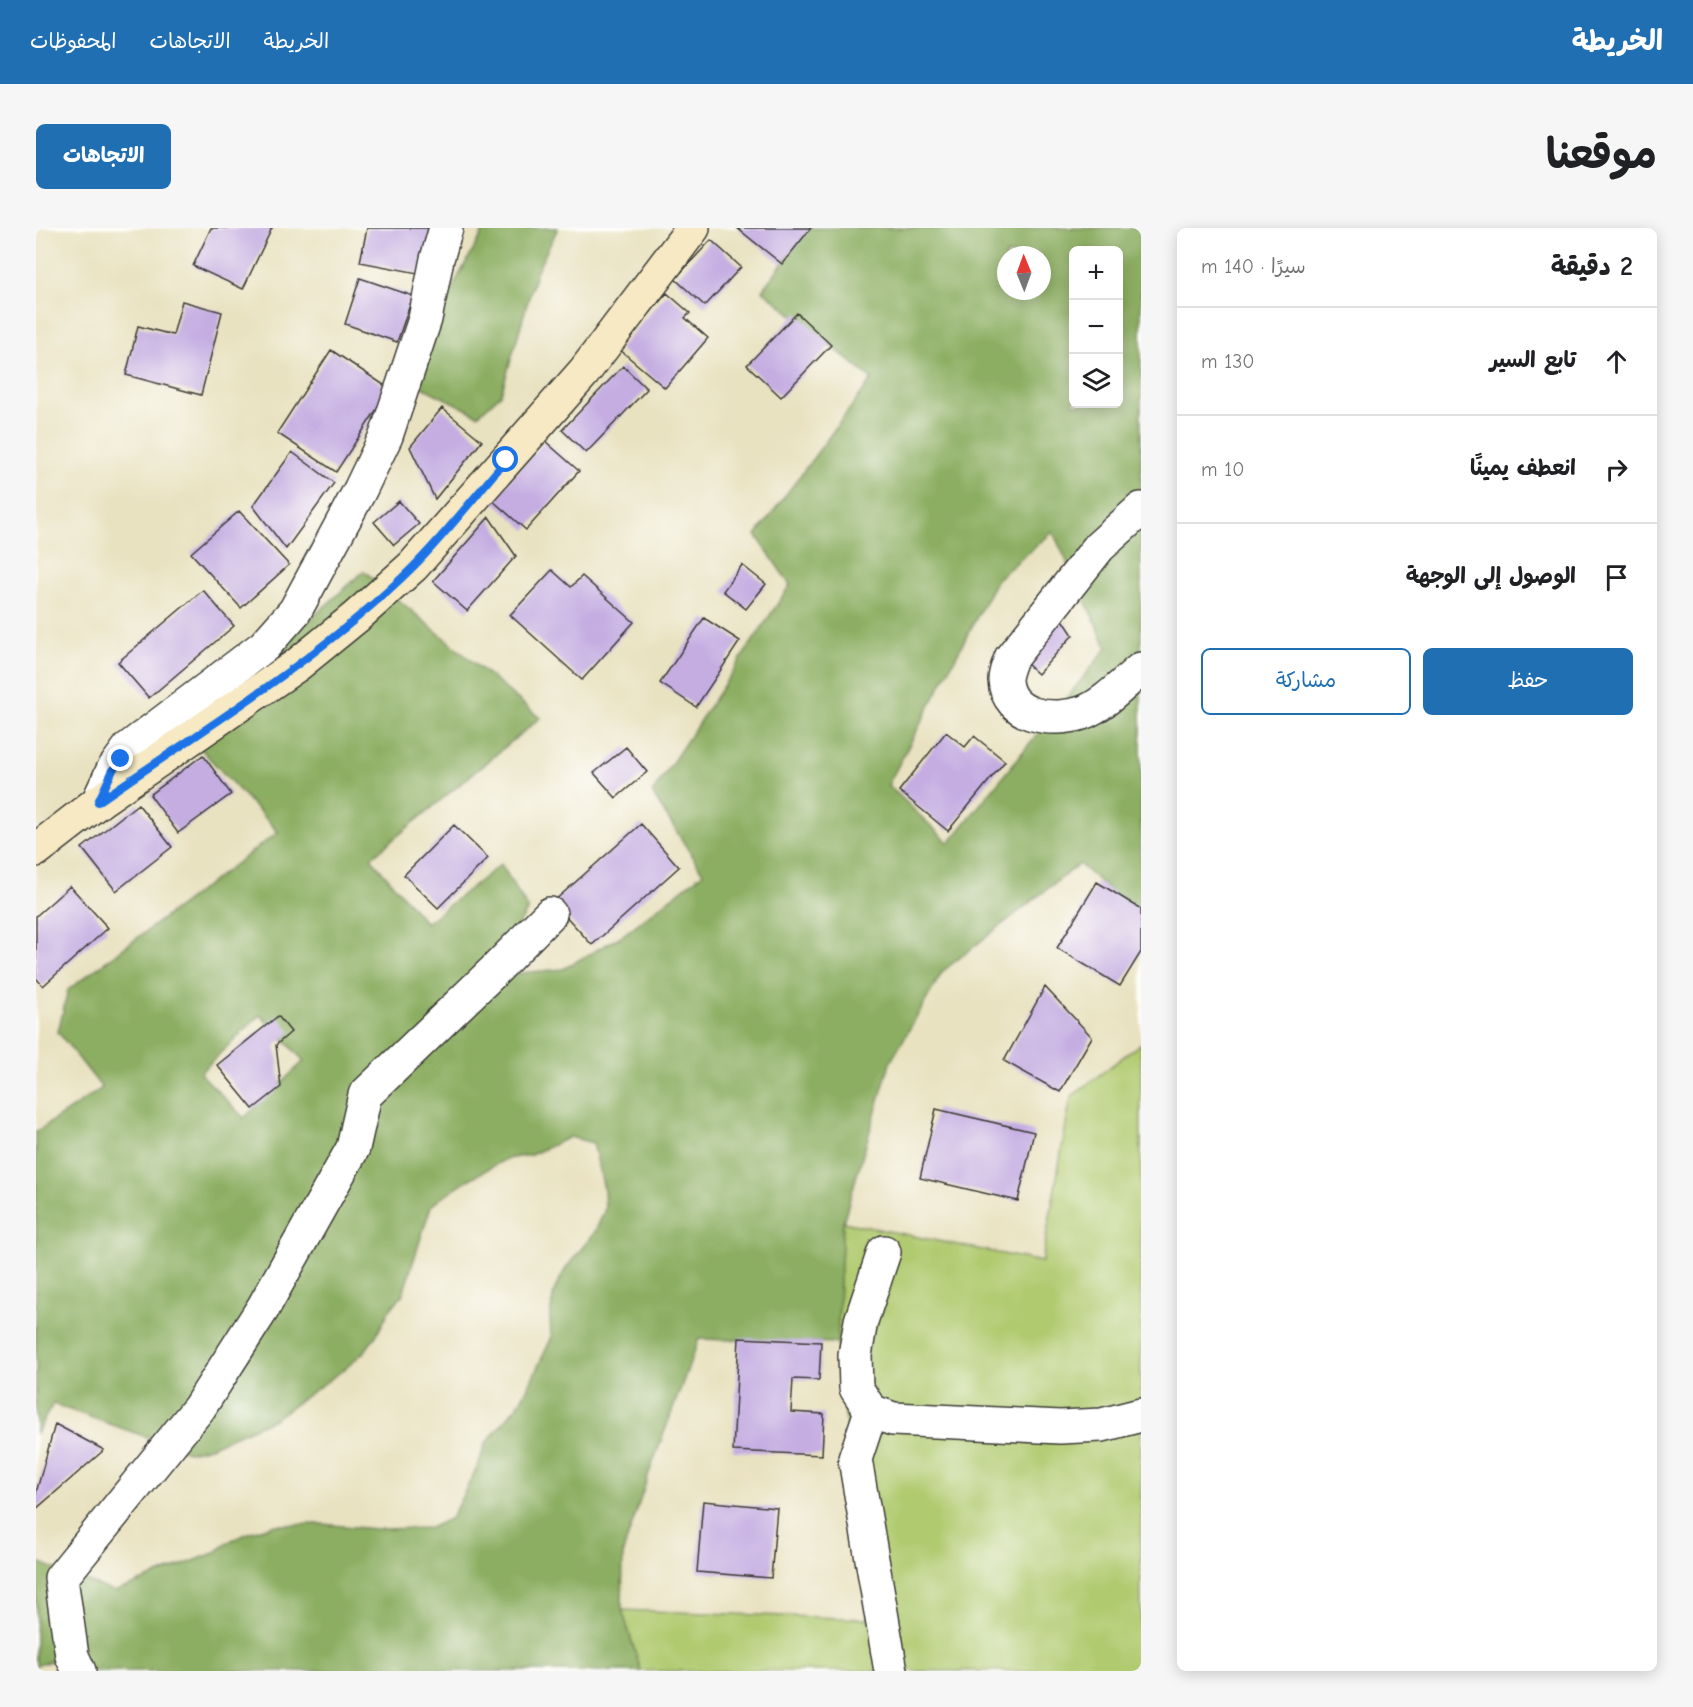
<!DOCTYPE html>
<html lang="ar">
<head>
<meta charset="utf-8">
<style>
	body { margin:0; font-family:"Comic Neue","Playpen Sans Arabic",sans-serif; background:#f6f6f6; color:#202124; direction:rtl }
	.controls { position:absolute; right:18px; top:18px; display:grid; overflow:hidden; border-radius:9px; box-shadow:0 3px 15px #0003 }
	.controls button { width:54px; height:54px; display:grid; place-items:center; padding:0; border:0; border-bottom:2px solid #e0e0e0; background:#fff; color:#202124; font:30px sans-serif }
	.compass { position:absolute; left:961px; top:18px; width:54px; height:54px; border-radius:50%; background:#fff; box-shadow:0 3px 15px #0003; rotate:359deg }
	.stop { position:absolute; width:18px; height:18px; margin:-14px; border:4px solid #1a73e8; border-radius:50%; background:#fff }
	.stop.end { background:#1a73e8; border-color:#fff; box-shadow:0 2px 6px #0008 }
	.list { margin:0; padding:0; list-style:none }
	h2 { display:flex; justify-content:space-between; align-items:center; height:78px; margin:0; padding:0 24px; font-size:26px }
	h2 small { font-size:20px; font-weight:400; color:#757577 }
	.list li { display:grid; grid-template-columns:39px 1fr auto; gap:18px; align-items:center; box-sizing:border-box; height:108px; padding:0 24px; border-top:2px solid #e0e0e0 }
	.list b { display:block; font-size:22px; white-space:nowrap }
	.list em { font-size:20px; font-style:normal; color:#757577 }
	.actions { display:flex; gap:12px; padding:18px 24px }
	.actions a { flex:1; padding:14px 0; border:2px solid #1f6fb2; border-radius:9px; text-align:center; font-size:21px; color:#1f6fb2 }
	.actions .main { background:#1f6fb2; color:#fff }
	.icon { flex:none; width:33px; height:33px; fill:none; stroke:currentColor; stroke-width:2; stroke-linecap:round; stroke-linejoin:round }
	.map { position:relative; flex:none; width:1105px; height:1443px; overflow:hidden; direction:ltr; border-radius:9px }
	header { display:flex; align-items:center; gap:36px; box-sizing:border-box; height:84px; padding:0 30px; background:#1f6fb2; color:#fff }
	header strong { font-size:28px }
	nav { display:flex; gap:33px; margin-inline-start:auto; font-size:21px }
	.intro { display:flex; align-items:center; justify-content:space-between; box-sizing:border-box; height:144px; padding:0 36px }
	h1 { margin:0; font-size:42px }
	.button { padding:15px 27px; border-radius:9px; background:#1f6fb2; color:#fff; font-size:21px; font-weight:700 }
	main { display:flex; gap:36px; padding:0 36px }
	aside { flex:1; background:#fff; border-radius:9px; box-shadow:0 3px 15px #0003 }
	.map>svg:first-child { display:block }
</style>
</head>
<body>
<header>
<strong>الخريطة</strong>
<nav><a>الخريطة</a><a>الاتجاهات</a><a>المحفوظات</a></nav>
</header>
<div class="intro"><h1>موقعنا</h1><a class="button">الاتجاهات</a></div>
<main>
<aside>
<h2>2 دقيقة<small>سيرًا · 140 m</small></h2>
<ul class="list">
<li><svg class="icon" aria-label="ahead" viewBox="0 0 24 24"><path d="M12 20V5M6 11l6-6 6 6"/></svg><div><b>تابع السير</b></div><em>130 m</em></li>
<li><svg class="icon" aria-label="right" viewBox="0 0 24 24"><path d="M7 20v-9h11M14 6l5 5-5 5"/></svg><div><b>انعطف يمينًا</b></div><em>10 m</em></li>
<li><svg class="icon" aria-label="arrive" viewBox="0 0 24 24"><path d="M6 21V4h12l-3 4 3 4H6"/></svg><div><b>الوصول إلى الوجهة</b></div></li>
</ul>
<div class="actions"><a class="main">حفظ</a><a>مشاركة</a></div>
</aside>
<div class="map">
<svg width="1105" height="1443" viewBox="0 0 1105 1443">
	<rect width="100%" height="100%" fill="#fdfcf7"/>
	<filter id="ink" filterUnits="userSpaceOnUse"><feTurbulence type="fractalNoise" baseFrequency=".0167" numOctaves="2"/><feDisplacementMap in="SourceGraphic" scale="12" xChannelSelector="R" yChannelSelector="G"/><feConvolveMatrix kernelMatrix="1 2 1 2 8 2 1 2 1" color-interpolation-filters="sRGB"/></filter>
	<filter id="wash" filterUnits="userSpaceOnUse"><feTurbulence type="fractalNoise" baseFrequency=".008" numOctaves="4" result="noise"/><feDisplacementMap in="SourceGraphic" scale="24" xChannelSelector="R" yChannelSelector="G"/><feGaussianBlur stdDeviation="1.35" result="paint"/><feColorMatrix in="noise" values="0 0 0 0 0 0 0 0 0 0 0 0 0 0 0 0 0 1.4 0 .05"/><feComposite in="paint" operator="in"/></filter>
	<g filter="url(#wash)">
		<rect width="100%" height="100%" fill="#e9e2c1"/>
		<path fill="#b0ca6f" stroke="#667346" stroke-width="1.5" d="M1105 815V1443H605L586 1382 832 1391 801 1115 807 994 1006 1034 1035 869Z"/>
		<path fill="#8cae62" stroke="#54653f" stroke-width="1.5" fill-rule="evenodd" d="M447 0H522L500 45 465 166 442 187 366 149 445 8Z
			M774 0H1105V689L1043 636 907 743 854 835 807 994 801 1115 663 1111 613 1245 587 1324 586 1382 605 1443H26L18 1432 0 1438V1333L78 1364 178 1325 196 1312 215 1304 238 1297 286 1296 340 1301 394 1300 415 1290 442 1238 449 1216 482 1177 494 1155 515 1111 514 1088 518 1063 530 1040 559 1004 569 981 568 961 557 915 534 909 495 927 470 931 430 953 412 965 395 978 367 1066 353 1083 341 1106 329 1123 310 1140 238 1191 174 1219 153 1224 17 1176 0 1205V904L66 860 22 804 32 762 242 604 149 504 328 343 504 490 335 630 390 695 465 636 492 681 452 748 527 741 587 707 667 645 616 565 754 357 720 307 836 151 726 62ZM1038 22H1082V176H1038ZM970 27H1006V63H970ZM1017 304 1071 420 913 615 852 557 961 351ZM224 787 268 833 208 890 164 845Z"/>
		<g id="blocks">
			<path fill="#c5ade2" d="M175 0H236L207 61 157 38Z
				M331 0H402L392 47 324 34Z
				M701 0H775L746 36Z
				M675 12 705 39 669 78 639 51Z
				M324 50 377 68 361 114 309 96Z
				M631 65 654 85 649 90 672 110 629 160 583 121Z
				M146 73 186 84 165 167 90 147 102 98 137 107Z
				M761 85 795 117 745 169 711 137Z
				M295 122 354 161 300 244 241 205Z
				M587 138 611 161 550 225 526 202Z
				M406 180 446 213 399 271 374 219Z
				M509 213 543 243 490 302 456 272Z
				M256 224 298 255 250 321 217 278Z
				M363 273 383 296 358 317 338 294Z
				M203 283 253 337 205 380 155 325Z
				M453 289 480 328 431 383 397 353Z
				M706 337 730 356 710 381 687 363Z
				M516 342 535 359 546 348 598 394 546 452 474 387Z
				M167 362 198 398 113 470 82 434Z
				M1013 370 1037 407 1002 446 971 418Z
				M668 390 704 413 660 479 624 455Z
				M910 504 929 519 938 508 969 533 912 603 863 563Z
				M590 519 611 544 580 570 558 545Z
				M167 527 195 566 142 605 114 567Z
				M102 576 136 619 80 663 46 620Z
				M605 596 643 639 556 717 517 674Z
				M418 597 452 630 402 680 368 647Z
				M1061 654 1105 681V724L1084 758 1021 720Z
				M34 658 72 700 7 758 0 750V688Z
				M1009 759 1056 809 1024 864 968 833Z
				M242 788 255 804 240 817 245 859 217 881 181 837Z
				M900 881 998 904 982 973 884 950Z
				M703 1110 785 1114 783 1152 757 1151 755 1184 788 1186 786 1227 697 1223Z
				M19 1196 68 1222 0 1281V1265Z
				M667 1273 741 1280 735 1350 661 1344Z"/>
		</g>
	</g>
	<g filter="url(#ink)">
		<use href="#blocks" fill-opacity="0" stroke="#3b3a35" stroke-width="1.5"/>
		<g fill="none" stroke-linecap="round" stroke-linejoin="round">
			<defs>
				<path id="minor" d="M1105 281 1063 319 975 430C973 436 969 445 969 452 971 490 1018 494 1046 485 1068 477 1087 456 1105 441
					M62 574 77 542 93 520 228 418 259 383 324 262 350 208 389 91 401 31 410 0
					M848 1024 825 1093 819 1127 820 1160 835 1183 857 1191 1024 1199 1066 1197 1105 1187
					M835 1183 819 1231 855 1443
					M43 1443 36 1428 25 1350 163 1180 227 1080 317 920 329 867 457 744 514 686"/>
				<path id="secondary" d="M0 622 62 574 261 437 320 389 377 338 548 144 657 0"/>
			</defs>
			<use href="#minor" stroke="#3b3a35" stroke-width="36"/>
			<use href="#secondary" stroke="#3b3a35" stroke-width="36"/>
			<use href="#minor" stroke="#fff" stroke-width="33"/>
			<use href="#secondary" stroke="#f6e9c3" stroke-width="33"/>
		</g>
	</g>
	<g fill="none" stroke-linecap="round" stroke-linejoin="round" filter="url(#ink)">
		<path stroke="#1a73e8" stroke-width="8" d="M85 531 77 542 62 574C169 500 284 431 377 339 410 306 439 268 470 232"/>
	</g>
</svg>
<div class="controls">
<button>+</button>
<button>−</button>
<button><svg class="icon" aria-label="layers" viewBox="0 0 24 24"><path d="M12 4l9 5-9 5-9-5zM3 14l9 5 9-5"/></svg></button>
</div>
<svg class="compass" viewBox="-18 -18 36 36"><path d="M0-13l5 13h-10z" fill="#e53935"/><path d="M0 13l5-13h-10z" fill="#757577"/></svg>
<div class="stop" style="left:470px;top:232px"></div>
<div class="stop end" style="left:85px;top:531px"></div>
</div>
</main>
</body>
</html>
